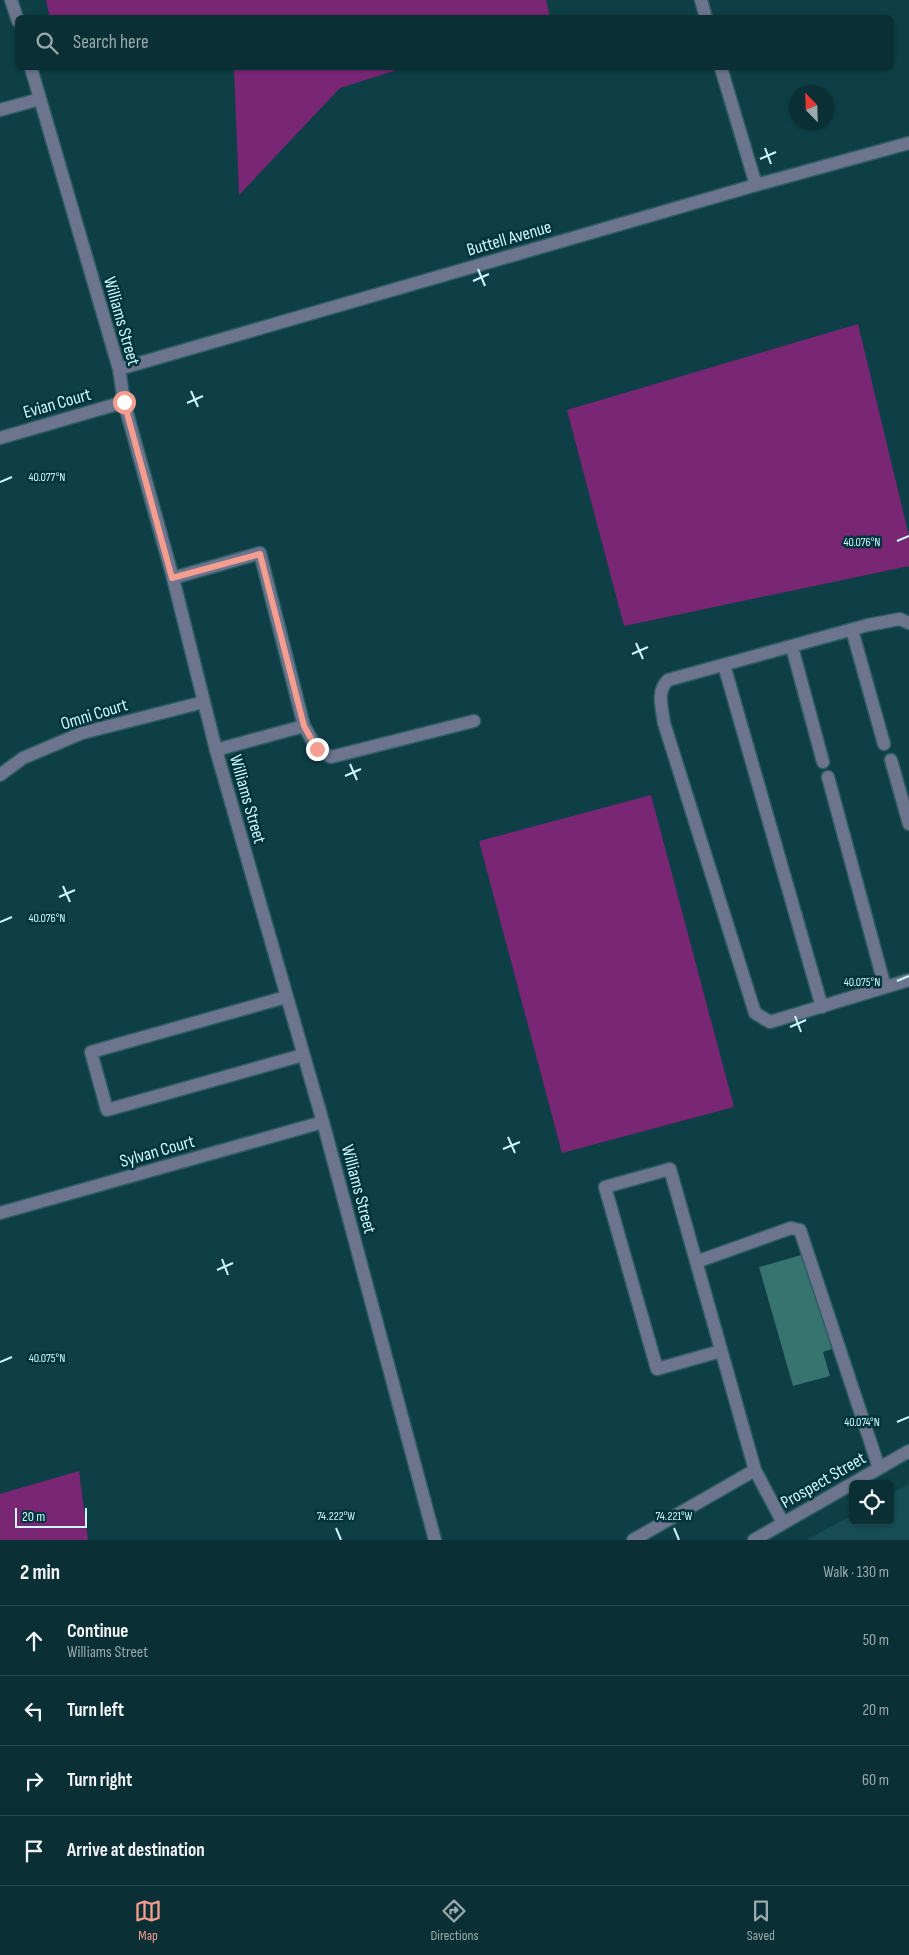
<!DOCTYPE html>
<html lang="en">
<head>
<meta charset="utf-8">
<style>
	body { margin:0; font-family:"Sofia Sans Condensed",sans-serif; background:#13373c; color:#f1f3f6 }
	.controls { position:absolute; right:15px; bottom:15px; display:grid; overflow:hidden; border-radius:8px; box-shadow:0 1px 4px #0004 }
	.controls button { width:45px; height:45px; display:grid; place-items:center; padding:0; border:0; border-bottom:1px solid #2a4a4f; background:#0a2f34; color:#f1f3f6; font:25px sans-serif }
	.compass { position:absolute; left:789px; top:85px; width:45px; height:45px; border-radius:50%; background:#0a2f34; box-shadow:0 1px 4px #0004; rotate:337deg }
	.scale { position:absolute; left:15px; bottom:12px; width:72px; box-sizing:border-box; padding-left:5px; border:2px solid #cef6fe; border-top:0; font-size:14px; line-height:18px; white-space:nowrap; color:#cef6fe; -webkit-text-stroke:4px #01343c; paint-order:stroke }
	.stop { position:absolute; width:15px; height:15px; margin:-11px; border:4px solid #f59d8e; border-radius:50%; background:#fff }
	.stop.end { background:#f59d8e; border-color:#fff; box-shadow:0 1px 5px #0008 }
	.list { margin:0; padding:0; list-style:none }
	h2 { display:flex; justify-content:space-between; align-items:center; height:65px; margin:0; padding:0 20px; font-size:21px }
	h2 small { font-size:16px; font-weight:400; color:#99a9ac }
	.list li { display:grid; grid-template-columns:32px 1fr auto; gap:15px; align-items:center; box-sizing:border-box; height:70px; padding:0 20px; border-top:1px solid #2a4a4f }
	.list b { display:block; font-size:19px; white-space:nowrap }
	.list p { margin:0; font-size:16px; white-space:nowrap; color:#99a9ac }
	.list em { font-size:16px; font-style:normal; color:#99a9ac }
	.icon { flex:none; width:28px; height:28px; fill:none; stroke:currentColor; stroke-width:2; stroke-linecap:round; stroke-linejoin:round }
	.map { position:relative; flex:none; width:909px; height:1540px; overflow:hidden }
	.search { position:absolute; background:#0a2f34; box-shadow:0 1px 4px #0004; left:15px; right:15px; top:15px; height:55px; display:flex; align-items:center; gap:12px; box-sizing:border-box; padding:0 18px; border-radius:8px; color:#99a9ac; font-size:19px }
	.sheet { height:345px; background:#0a2f34 }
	nav { display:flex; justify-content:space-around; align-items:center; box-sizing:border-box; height:70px; border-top:1px solid #2a4a4f; background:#0a2f34; font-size:14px; color:#99a9ac }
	nav a { display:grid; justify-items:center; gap:2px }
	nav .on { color:#f59d8e }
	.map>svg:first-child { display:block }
</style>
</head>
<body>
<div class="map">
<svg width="909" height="1540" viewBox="0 0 909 1540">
	<rect width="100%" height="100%" fill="#0e3f46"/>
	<path fill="#164d55" d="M909 1484V1540H806L853 1515V1521H890V1494Z"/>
	<path fill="#792675" d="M46 0H546L550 17 50 18Z
		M234 68H403L340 88 239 195Z
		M858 324 909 536V566L624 626 567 410Z
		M651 795 734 1107 562 1153 479 841Z
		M79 1471 88 1540H0V1494Z"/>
	<path fill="#37736f" d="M805 1254 832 1349 823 1352 830 1376 793 1386 759 1267Z"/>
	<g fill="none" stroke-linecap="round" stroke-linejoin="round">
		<defs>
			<path id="service" d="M173 578 260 553 304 726 216 750
				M909 623 900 619 868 625 668 680C656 692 662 707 664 723L755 1013 770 1022 909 980
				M852 630 884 744
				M792 647 823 762
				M724 665 822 1007
				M304 726 317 749 331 757 474 721
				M891 760 909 824
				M828 777 885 987
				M286 997 91 1052 107 1110 303 1055
				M696 1262 791 1228 800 1230 879 1468
				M721 1351 657 1369 605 1187 670 1169 755 1470 783 1523
				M633 1540 755 1470"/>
			<path id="minor" d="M11 0 18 21
				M701 0 706 18
				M31 68 119 369 124 402 173 578 216 750 323 1122 435 1540
				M721 68 756 185
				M0 110 40 99
				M119 369 756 185 909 143
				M0 438 124 402
				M0 775 23 758 82 733 204 702
				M0 1213 323 1122"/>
			<path id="tertiary" d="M754 1540 909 1451"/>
		</defs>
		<use href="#service" stroke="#2d5c63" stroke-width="15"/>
		<use href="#minor" stroke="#2d5c63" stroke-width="15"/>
		<use href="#tertiary" stroke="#2d5c63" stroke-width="15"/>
		<use href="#service" stroke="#6c758d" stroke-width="12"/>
		<use href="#minor" stroke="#6c758d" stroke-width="12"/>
		<use href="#tertiary" stroke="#6c758d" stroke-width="12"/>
	</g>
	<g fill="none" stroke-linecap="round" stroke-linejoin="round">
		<path stroke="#f59d8e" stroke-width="6" d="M124 402 172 578 260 554 304 726 317 749"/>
	</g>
	<path fill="none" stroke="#cef6fe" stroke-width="2" d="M765 148 771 164M760 159 776 152M478 269 485 286M473 281 489 274M191 391 198 407M187 403 203 396M0 482 12 477M897 541 909 536M636 643 643 659M632 654 648 647M350 764 357 780M345 776 361 769M63 886 70 902M59 897 75 890M0 922 12 917M897 981 909 976M795 1016 801 1032M790 1027 806 1020M508 1137 515 1153M503 1149 520 1142M222 1259 228 1275M217 1270 233 1263M0 1362 12 1357M897 1422 909 1417M336 1528 341 1540M674 1528 679 1540"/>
	<g text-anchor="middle" stroke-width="5" stroke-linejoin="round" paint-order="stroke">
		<g font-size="18" fill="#cef6fe" stroke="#01343c">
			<text transform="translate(509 238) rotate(-16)" y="6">Buttell Avenue</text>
			<text transform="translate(122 321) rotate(74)" y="6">Williams Street</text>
			<text transform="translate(57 403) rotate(-16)" y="6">Evian Court</text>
			<text transform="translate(94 714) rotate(-17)" y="6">Omni Court</text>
			<text transform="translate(248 799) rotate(74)" y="6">Williams Street</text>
			<text transform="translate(157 1151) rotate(-16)" y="6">Sylvan Court</text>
			<text transform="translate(359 1189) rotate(75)" y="6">Williams Street</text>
			<text transform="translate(823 1480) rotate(-30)" y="6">Prospect Street</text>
		</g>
	</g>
	<g font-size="12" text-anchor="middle" fill="#cef6fe" stroke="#01343c" stroke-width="5" stroke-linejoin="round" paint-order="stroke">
		<text x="47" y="481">40.077°N</text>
		<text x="862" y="546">40.076°N</text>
		<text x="47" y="922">40.076°N</text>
		<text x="862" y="986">40.075°N</text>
		<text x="47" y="1362">40.075°N</text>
		<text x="862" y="1426">40.074°N</text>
		<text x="336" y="1520">74.222°W</text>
		<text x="674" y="1520">74.221°W</text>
	</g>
</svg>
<div class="controls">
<button><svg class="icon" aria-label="locate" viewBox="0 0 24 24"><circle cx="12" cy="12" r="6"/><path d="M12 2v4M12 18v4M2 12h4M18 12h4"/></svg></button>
</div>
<svg class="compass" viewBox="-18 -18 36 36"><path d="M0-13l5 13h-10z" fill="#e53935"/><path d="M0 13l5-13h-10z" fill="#99a9ac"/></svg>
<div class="scale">20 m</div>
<div class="stop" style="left:124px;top:402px"></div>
<div class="stop end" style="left:317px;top:749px"></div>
<div class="search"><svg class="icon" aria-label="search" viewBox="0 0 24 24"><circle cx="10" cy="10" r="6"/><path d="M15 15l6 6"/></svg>Search here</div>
</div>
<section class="sheet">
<h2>2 min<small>Walk · 130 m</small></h2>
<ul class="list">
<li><svg class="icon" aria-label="ahead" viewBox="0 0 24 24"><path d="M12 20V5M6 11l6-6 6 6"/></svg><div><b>Continue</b><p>Williams Street</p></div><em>50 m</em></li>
<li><svg class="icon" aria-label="left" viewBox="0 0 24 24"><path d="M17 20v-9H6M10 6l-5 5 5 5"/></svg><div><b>Turn left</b></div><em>20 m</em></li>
<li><svg class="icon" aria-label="right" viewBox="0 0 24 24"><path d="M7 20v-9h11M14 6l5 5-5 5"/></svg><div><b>Turn right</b></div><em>60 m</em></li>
<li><svg class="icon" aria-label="arrive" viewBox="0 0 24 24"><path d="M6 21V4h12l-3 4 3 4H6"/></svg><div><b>Arrive at destination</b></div></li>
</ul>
</section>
<nav>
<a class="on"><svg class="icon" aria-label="map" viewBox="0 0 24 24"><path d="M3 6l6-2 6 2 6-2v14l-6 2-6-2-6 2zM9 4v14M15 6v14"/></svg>Map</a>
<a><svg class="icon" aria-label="directions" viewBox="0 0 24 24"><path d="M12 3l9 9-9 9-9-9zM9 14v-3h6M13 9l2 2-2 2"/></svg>Directions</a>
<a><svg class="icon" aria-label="saved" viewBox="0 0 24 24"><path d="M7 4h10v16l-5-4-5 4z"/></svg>Saved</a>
</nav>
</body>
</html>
